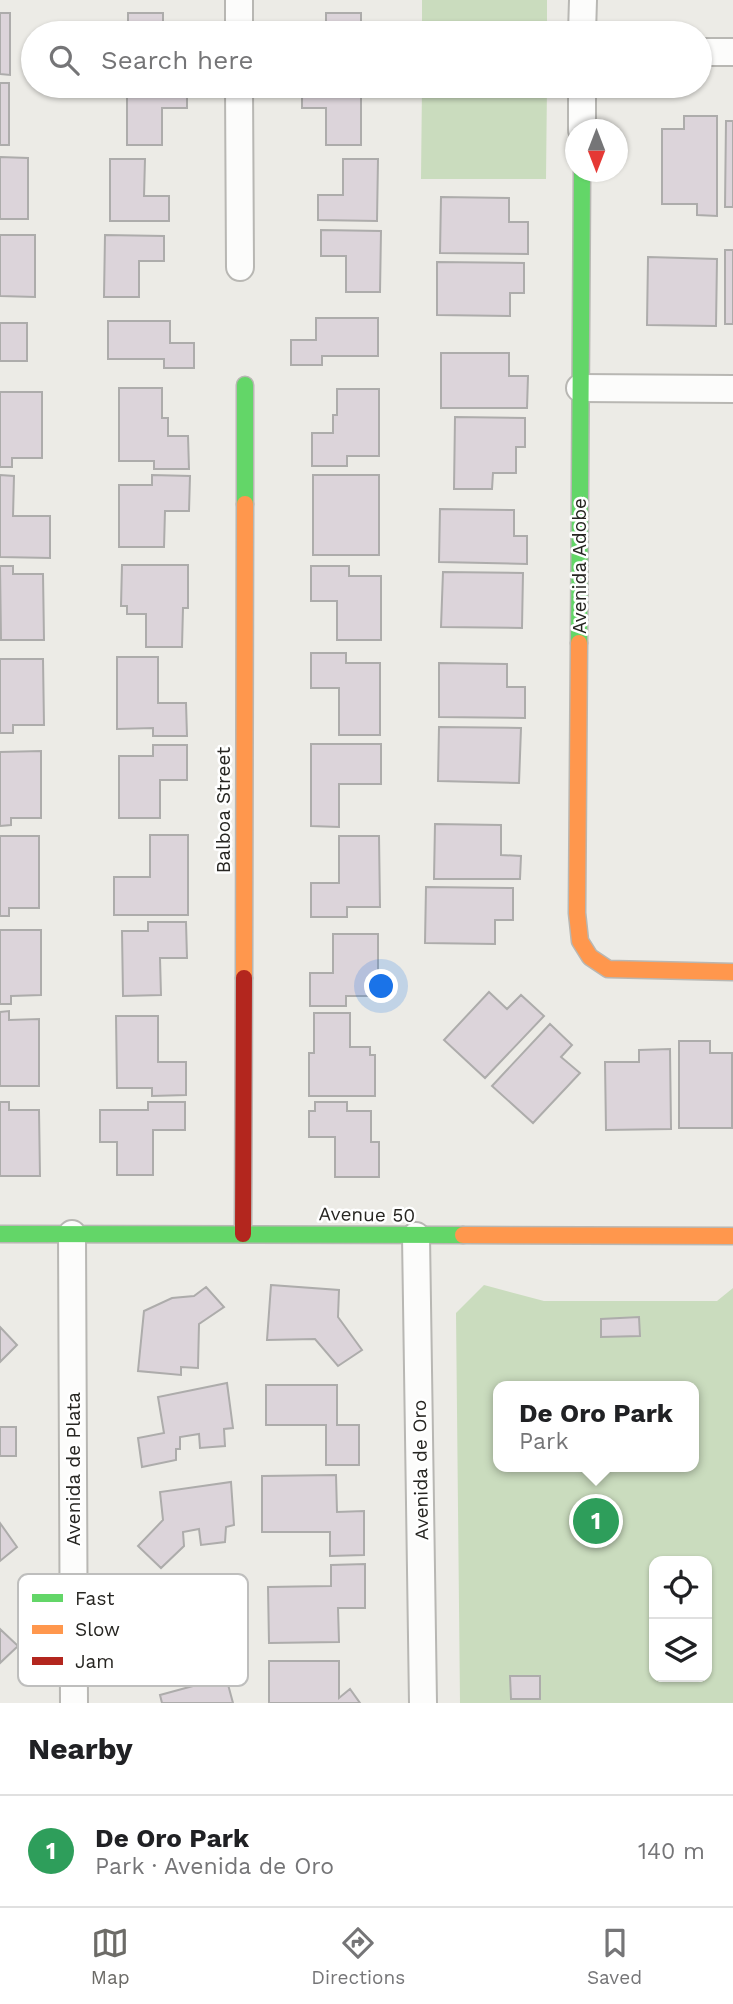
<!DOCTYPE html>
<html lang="en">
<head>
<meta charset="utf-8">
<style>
	body { margin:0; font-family:"Work Sans",sans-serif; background:#f6f6f6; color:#202124 }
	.controls { position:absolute; right:21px; bottom:21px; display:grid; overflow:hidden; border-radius:14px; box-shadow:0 2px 5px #0004 }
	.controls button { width:63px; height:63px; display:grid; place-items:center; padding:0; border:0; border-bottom:2px solid #e0e0e0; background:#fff; color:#202124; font:35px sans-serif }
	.compass { position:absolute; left:565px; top:119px; width:63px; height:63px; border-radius:50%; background:#fff; box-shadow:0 2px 5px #0004; rotate:180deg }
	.you { position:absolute; left:382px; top:987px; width:24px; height:24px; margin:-18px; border:5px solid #fff; border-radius:50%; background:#1a73e8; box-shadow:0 0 0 10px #1a73e833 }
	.badge { display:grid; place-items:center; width:46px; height:46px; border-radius:50%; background:#6c6b67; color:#fff; font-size:23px; font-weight:700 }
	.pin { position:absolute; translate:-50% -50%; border:4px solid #fff; box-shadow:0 2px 7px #0006 }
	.popup { position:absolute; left:493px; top:1381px; width:206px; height:91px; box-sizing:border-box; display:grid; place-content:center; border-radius:14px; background:#fff; filter:drop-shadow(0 2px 5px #0005); font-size:23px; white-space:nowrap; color:#757577 }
	.popup b { font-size:26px; color:#202124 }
	.popup::after { content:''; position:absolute; left:50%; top:100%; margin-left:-14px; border:14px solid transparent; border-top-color:#fff }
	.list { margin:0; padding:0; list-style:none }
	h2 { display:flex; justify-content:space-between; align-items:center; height:91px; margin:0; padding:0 28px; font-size:30px }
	h2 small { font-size:23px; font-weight:400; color:#757577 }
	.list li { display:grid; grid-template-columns:46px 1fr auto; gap:21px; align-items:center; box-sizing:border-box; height:112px; padding:0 28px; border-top:2px solid #e0e0e0 }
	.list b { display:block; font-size:26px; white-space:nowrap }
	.list p { margin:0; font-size:23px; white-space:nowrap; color:#757577 }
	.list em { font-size:23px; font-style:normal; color:#757577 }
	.icon { flex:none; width:38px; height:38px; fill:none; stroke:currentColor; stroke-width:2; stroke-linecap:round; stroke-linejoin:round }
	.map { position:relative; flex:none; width:733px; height:1703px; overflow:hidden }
	.search { position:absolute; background:#fff; box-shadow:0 2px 5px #0004; left:21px; right:21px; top:21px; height:77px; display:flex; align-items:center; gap:18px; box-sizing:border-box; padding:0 24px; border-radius:38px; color:#757577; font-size:26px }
	.sheet { height:203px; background:#fff }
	nav { display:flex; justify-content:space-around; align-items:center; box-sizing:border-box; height:98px; border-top:2px solid #e0e0e0; background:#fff; font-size:19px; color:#757577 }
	nav a { display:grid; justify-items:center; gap:4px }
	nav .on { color:#6c6b67 }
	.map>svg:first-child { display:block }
</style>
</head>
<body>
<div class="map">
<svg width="733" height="1703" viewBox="0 0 733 1703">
	<rect width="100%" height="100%" fill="#ecebe6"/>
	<path fill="#cadcbe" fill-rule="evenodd" d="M422 0H547V33H422Z
		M422 86H547L546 179H421Z
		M484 1285 544 1301H717L733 1288V1703H460L456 1313ZM498 1386H694V1467H498ZM654 1561H707V1677H654Z"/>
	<path fill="#dcd4da" stroke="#adacab" stroke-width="2" d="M0 13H10V75L0 74Z
		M128 13H163V33H128Z
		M326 13H361V33H326Z
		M0 83H9V145H0Z
		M127 86H187V108H162V145H127Z
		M302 86H361V145H326V108H302Z
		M684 116H717V216L697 215V204H662V129H684Z
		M726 121H733V207H725Z
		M0 157 28 158V219H0Z
		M110 159H145L144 196H169V221H110Z
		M343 159H378L377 221 318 220V195H343Z
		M441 197 509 198V222H528V254L440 253Z
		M321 230 381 231 380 292H346V256H321Z
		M0 235H35V297L0 296Z
		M105 235 164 236V261H139V297H104Z
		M725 250H733V324H725Z
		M648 257 717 259 716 326 647 325Z
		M437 262 524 263V293H510V316L437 315Z
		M316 318H378V356H322V365H291V340H316Z
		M108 321H170V343H194V368H164V359H108Z
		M0 323H27V361H0Z
		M441 353H509V376H528L527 408H441Z
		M119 388H162V418H168V436H188L189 469H154V461H119Z
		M337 389H379V456H347V466H312V433H333V415H337Z
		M0 392H42V458H12V467H0Z
		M455 417 525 418V447H516V473H493L492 489H454Z
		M0 475 14 476 13 516H50V558L0 557Z
		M152 475 190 476 189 511H165L164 547H119V485H152Z
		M313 475H379V555H313Z
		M440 509 514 510V536H527V564L439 562Z
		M122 565H188V608H183L182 647H146V614H127V606H121Z
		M0 566H13V574H43L44 640H1Z
		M311 566H349V576H381V640H337V601H311Z
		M443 572 523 573 522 628 441 627Z
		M311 653H346V663H380V735H339V688H311Z
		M117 657H158V703H186L187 736H153V728L117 729Z
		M0 659H43L44 725H13V733H0Z
		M439 663 507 664V687H525V718L439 717Z
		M439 727 521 728 519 783 438 781Z
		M311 744H381V784H339V827L311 826Z
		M153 745H187V780H160V818H119V756H153Z
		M41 751V818H11V825L0 826V752Z
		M435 824 501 825V855L521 856 520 879H434Z
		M150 835H188V915H114V877H150Z
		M0 836H39V908H9V916H0Z
		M339 836H379L380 907H347V917H311V883H339Z
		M426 887 513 888V920H495V944L425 943Z
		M148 922H186L187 958H160L161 995 123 996 122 931H148Z
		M0 930H41V995L11 996V1004H0Z
		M333 934H378V996H346V1006H310V973H333Z
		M489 992 507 1009 521 995 544 1016 485 1078 444 1040Z
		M9 1011V1020L39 1019V1086H0V1012Z
		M314 1013H350V1047H370V1055H375V1096H309V1053H314Z
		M116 1016H158V1062H186V1095L152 1096V1088H117Z
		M550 1024 572 1045 561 1057 580 1073 533 1123 492 1086Z
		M679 1041H710V1053H732V1128H679Z
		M670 1049 671 1129 606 1130 605 1062H639V1050Z
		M0 1102H9V1110H39L40 1176H0Z
		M148 1102H185V1130H153V1175H117V1142H100V1110H148Z
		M315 1102H347V1111H371V1142H379V1177H335V1137H309V1111H315Z
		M271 1285 339 1290 338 1317 362 1350 338 1366 315 1339 267 1340Z
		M206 1287 224 1307 199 1324 198 1368 181 1367V1375L138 1371 144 1311 172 1298 194 1296Z
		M639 1317 640 1336 601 1337V1319Z
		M0 1327 17 1345 0 1362Z
		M227 1383 233 1428 224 1429 225 1446 200 1448 199 1434 180 1437V1449H176V1460L142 1467 138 1438 164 1433 158 1397Z
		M266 1385H337V1425H359V1465H326V1425H266Z
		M0 1427H16V1456H0Z
		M336 1475 337 1512 364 1511V1555L330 1556V1532H262V1476Z
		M231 1482 234 1525 226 1527 225 1542 201 1545 199 1529 183 1532 184 1546 161 1568 138 1546 163 1520 160 1492Z
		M0 1523 17 1547 0 1561Z
		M365 1564V1608H338L339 1642 269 1643 268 1587 331 1586V1565Z
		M140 1604H171L176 1613V1629L201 1628 200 1611 231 1609V1668H166V1632H139Z
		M0 1629 18 1646 0 1663Z
		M269 1661H339V1698L350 1689 360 1703H269Z
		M510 1676H540V1699H511Z
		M226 1677 233 1703H162L160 1695Z"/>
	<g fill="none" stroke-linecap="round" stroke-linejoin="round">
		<defs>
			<path id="street" d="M239 0V33
				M582 33 583 0
				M700 52H733
				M239 86 240 267
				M582 130V86
				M580 388 733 389
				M72 1234 74 1703
				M416 1236 423 1703"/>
			<path id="fast" d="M245 504V385
				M579 643 582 172
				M0 1234 463 1235"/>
			<path id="slow" d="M579 643 577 913 580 941 590 957 608 969 733 972
				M244 978 245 504
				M463 1235 733 1236"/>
			<path id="jam" d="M243 1234 244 978"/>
		</defs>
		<use href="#street" stroke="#b8b7b3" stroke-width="30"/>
		<use href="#fast" stroke="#b8b7b3" stroke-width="19"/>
		<use href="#slow" stroke="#b8b7b3" stroke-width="19"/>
		<use href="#jam" stroke="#b8b7b3" stroke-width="19"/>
		<use href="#street" stroke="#fcfcfb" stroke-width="26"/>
		<use href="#fast" stroke="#63d668" stroke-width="16"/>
		<use href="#slow" stroke="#ff974d" stroke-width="16"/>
		<use href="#jam" stroke="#b3261e" stroke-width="16"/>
	</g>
	<g text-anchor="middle" stroke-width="5" stroke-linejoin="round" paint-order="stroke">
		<g font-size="19" fill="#272622" stroke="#fff">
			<text transform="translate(579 566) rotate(-90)" y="7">Avenida Adobe</text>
			<text transform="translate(223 810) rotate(-90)" y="7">Balboa Street</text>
			<text transform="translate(367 1214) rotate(1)" y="7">Avenue 50</text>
			<text transform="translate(73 1469) rotate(-90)" y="7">Avenida de Plata</text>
			<text transform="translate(420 1470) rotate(-91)" y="7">Avenida de Oro</text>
		</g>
	</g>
	<rect x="18" y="1574" width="230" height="112" rx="10" fill="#fff" stroke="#bebebd" stroke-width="2"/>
	<rect x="32" y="1594" width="31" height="8" fill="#63d668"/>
	<rect x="32" y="1625" width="31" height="9" fill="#ff974d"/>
	<rect x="32" y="1657" width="31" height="8" fill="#b3261e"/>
	<g font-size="19" fill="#272622">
		<text x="75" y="1605">Fast</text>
		<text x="75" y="1636">Slow</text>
		<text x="75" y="1668">Jam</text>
	</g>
</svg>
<div class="controls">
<button><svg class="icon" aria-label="locate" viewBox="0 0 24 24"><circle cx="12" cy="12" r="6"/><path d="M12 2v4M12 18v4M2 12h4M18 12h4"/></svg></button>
<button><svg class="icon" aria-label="layers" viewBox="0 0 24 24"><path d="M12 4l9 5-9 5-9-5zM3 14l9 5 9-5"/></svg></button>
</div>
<svg class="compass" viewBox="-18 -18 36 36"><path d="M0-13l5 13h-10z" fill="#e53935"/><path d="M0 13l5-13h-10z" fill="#757577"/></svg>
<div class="you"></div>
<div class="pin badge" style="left:596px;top:1521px;background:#2e9e5b">1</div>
<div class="popup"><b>De Oro Park</b>Park</div>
<div class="search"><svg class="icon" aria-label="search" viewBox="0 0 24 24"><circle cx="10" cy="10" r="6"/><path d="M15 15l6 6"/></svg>Search here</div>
</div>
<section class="sheet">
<h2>Nearby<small></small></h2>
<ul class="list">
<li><span class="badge" style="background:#2e9e5b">1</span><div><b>De Oro Park</b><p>Park · Avenida de Oro</p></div><em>140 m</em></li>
</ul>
</section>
<nav>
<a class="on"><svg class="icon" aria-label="map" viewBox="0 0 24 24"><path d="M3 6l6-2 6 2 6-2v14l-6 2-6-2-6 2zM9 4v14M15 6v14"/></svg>Map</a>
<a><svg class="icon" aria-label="directions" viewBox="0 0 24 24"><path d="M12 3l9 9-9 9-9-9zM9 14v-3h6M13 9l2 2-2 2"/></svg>Directions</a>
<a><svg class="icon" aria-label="saved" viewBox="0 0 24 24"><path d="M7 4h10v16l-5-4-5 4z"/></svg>Saved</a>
</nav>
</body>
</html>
